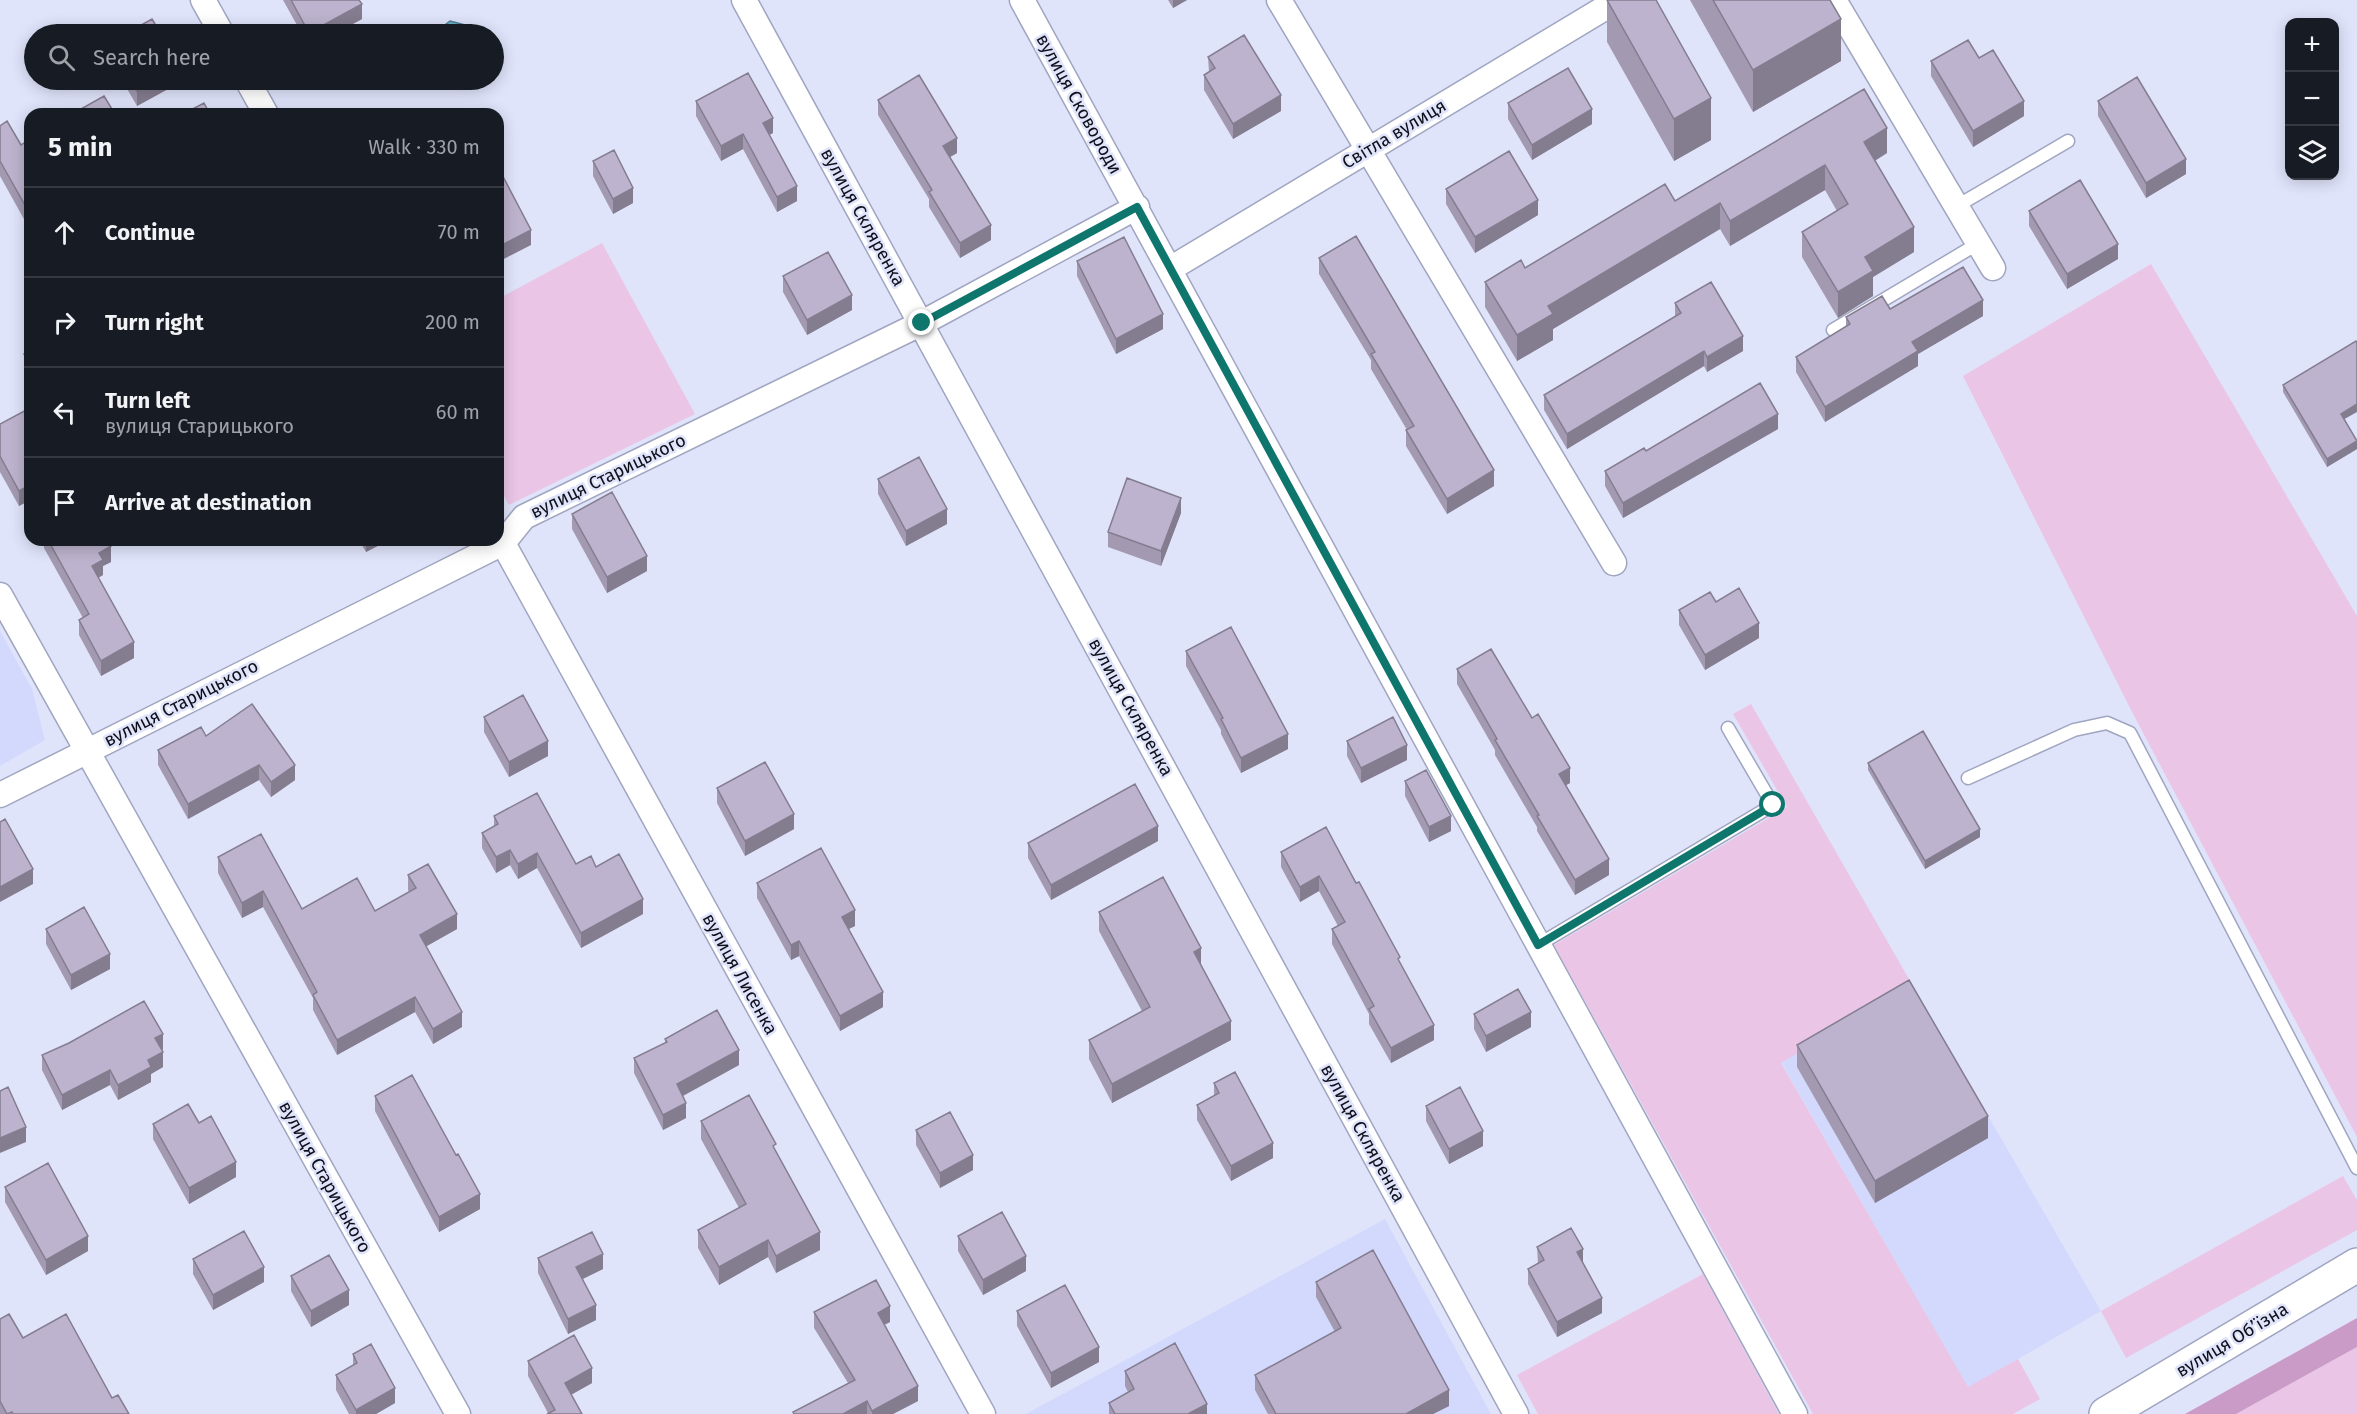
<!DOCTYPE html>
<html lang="en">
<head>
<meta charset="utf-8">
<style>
	body { margin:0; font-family:"Fira Sans",sans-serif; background:#20242c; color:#f1f3f6 }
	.controls { position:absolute; right:18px; top:18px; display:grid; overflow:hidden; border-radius:12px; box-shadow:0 3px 15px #0003 }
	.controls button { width:54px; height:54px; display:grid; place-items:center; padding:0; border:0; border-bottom:2px solid #363941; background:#171b24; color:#f1f3f6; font:30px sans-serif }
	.stop { position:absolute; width:18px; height:18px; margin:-14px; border:4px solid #0f766e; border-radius:50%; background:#fff }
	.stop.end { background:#0f766e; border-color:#fff; box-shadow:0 2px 6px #0008 }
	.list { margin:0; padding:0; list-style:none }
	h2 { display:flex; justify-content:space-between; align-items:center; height:78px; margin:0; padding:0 24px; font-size:26px }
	h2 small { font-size:20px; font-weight:400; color:#9ea1a6 }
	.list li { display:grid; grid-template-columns:39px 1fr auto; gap:18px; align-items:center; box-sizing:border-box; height:90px; padding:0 24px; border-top:2px solid #363941 }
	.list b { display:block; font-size:22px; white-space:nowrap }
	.list p { margin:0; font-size:20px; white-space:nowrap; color:#9ea1a6 }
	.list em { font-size:20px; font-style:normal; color:#9ea1a6 }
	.icon { flex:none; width:33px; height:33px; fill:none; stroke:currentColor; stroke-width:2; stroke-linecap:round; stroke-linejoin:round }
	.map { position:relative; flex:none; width:2357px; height:1414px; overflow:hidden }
	.search { position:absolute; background:#171b24; box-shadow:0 3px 15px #0003; left:24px; top:24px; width:480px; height:66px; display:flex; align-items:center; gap:15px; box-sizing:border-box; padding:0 21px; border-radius:33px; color:#9ea1a6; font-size:22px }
	.panel { position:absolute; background:#171b24; box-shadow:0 3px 15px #0003; left:24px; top:108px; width:480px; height:438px; border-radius:18px }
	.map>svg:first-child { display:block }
</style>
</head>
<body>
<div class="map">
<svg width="2357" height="1414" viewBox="0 0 2357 1414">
	<rect width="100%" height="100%" fill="#e0e4fb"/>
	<path fill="#d2d9fc" d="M0 631 32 689 45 740 0 766Z
		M1913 986 2101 1311 1968 1388 1781 1062Z
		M1385 1219 1491 1414H1026Z"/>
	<path fill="#eac5e6" d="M602 243 695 414 509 505 498 485V299Z
		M2151 264 2357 616V1137L2131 710 1963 376Z
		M1751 704 1913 986 1781 1063 1968 1387 2018 1359 2040 1399 2013 1414H1813L1554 945 1787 807 1733 714Z
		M2343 1176 2357 1200V1230L2126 1358 2101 1311Z
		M1703 1274 1779 1414H1538L1517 1375Z
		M2357 1347V1414H2236Z"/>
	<path fill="#cb9bc7" d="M2357 1318V1347L2236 1414H2185Z"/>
	<path fill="#6db2ce" stroke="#508198" stroke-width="1.5" d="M450 21 473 27 474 34H437V31Z"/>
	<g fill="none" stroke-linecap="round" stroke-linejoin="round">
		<defs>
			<path id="service" d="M1957 206 2068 141
				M1833 330 1979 243
				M1968 778 2074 730 2107 723 2130 733 2357 1168
				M1538 945 1773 805 1728 728"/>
			<path id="minor" d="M203 0 222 34
				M744 0 1516 1414
				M1022 0 1795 1414
				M1279 0 1614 563
				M1834 0 1993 268
				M247 80 266 114
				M1170 269 1618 0
				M498 534 983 1414
				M0 595 458 1414
				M0 795 503 543 524 517 922 323 1137 207"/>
			<path id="trunk" d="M2106 1414 2357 1265"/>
		</defs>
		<use href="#service" stroke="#a0a5c0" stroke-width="15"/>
		<use href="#minor" stroke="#a0a5c0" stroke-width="27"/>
		<use href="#trunk" stroke="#a0a5c0" stroke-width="36"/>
		<use href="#service" stroke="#fff" stroke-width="12"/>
		<use href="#minor" stroke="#fff" stroke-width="24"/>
		<use href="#trunk" stroke="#fff" stroke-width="33"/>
	</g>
	<path fill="#a39ab1" d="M283 0H359L362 19 334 34H302Z
		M1168 0H1187L1173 8Z
		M1607 0 1711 140 1674 161 1607 42Z
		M1690 0H1830L1841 61 1753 112Z
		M1208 57 1281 111 1233 139 1204 90V75L1209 72Z
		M1979 58 2024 116 1973 147 1931 76V61Z
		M122 80H179V83L137 106Z
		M1864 89 1887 153 1875 161 1914 252 1873 277V296L1838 318 1802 257V232L1837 211 1825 190 1730 246 1720 229 1553 329V340L1517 361 1485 307V282L1525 268 1675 201Z
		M878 100 957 153 950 157 991 240 960 258 929 207V199L878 115Z
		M696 101 773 133 769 135 797 201 777 212 743 149 721 161 696 116Z
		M2098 101 2186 174 2146 198 2098 116Z
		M1508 103 1592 124 1532 160 1508 119Z
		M0 126 21 145 30 139V230L0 176Z
		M593 161 633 203 613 214 593 176Z
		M1446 189 1538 215 1475 253 1446 204Z
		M2029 211 2118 259 2067 289 2029 226Z
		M1319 258 1494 486 1447 514 1406 446V430H1407L1371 369V360L1319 274Z
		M1077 261 1163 329 1116 354 1077 276Z
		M783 276 852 310 807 335 783 292Z
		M1675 303 1743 351 1707 372 1704 366 1567 449 1544 410V395L1675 316Z
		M30 307V330L26 324V309Z
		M1890 309 1983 316 1918 354V366L1825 422 1796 372V357L1846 327V317Z
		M30 351V380L24 369V354Z
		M2283 385 2344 419 2357 449 2327 467 2283 392Z
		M30 408V500L19 506 0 472V424Z
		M1778 429 1623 518 1605 486V471L1646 451Z
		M878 479 947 524 906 546 878 494Z
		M1181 513 1161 566 1108 547V532Z
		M572 514 647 571 607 593 572 529Z
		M44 540H107L111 562 103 566V575L98 578 134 658 101 676 79 635V620L83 618 44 548Z
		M359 540H389L366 552Z
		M1716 602 1759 638 1705 670 1679 625V610Z
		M1186 651 1288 749 1241 773 1221 734V730L1186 666Z
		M1457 669 1570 783 1566 785 1609 875 1575 895 1537 831V827L1495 755V750L1457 684Z
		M484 717 548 756 509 777 484 732Z
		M206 736 295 780 271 797 259 780 188 819 158 765V750Z
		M1347 741 1407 760 1361 783 1347 756Z
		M1868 763 1980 837 1925 869 1868 770Z
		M1405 781 1451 831 1429 842 1405 796Z
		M717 788 794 829 745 856 717 803Z
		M494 816 576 864 596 867 643 914 581 948 537 868 518 879 510 865 496 873 482 848V833L494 826Z
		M1326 827 1400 963 1434 1040 1391 1063 1369 1024V1014L1332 944V929L1338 926 1319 891 1300 902 1281 867V852Z
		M1158 841 1051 900 1028 858V843Z
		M218 857 302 909 375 911 409 892 408 890V875L457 929 426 946 462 1027 433 1044 415 1012 337 1055 313 1010V998L263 907 242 918 218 873Z
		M757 883 855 926 849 929 883 1007 840 1031 799 956 791 960 757 898Z
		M1099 912 1201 965 1231 1040 1112 1103 1089 1059V1040L1142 1011 1099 931Z
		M46 929 110 969 71 990 46 944Z
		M1474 1014 1531 1027 1486 1052 1474 1029Z
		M665 1039 739 1065 683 1096 686 1118 663 1130 634 1073V1058L665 1044Z
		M1797 1045 1988 1138 1875 1203 1797 1067Z
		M163 1049 162 1050 163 1067 151 1074V1082L118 1100 110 1085 62 1110 42 1070V1055Z
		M1214 1083 1273 1158 1231 1181 1197 1120V1105L1214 1096Z
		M375 1096 480 1209 439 1232 375 1111Z
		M1426 1106 1483 1146 1449 1164 1426 1121Z
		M701 1121 776 1152 820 1250 776 1273 768 1257 719 1285 698 1248V1230L739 1208 701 1139Z
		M199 1123 236 1177 189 1204 153 1139V1124Z
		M916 1130 973 1170 940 1188 916 1145Z
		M5 1187 88 1251 46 1275 5 1202Z
		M958 1236 1026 1271 983 1295 958 1251Z
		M1537 1247 1583 1263 1602 1313 1557 1337 1528 1284V1269L1538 1264Z
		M538 1258 603 1269 583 1279 596 1320 568 1334 538 1273Z
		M193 1259 264 1282 213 1310 193 1274Z
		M291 1276 349 1305 311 1327 291 1291Z
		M1316 1282 1449 1406 1433 1414H1268L1255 1390V1375L1335 1332 1316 1297Z
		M1017 1311 1099 1362 1051 1388 1017 1326Z
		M814 1312 890 1322 884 1325 918 1401 893 1414H793V1412L848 1383 814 1328Z
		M0 1319 23 1338 112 1398 129 1414H0Z
		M353 1354 395 1403 376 1414H349L336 1390V1375L353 1366Z
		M528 1361 592 1383 571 1395 582 1414 548 1413 528 1376Z
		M1125 1371 1207 1414H1109V1403L1128 1392 1125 1386Z"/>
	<path fill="#847d90" d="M1173 0H1187L1173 8Z
		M362 4V19L334 34H309V33Z
		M1841 19V61L1753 112V70Z
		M158 80H179V83L137 106V91Z
		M1281 95V111L1233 139V124Z
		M1711 98V140L1674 161V119Z
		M2024 101V116L1973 147V131Z
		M1592 109V124L1532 160V145Z
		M773 118V133L763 138V123Z
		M1887 128V153L1864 167V142Z
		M743 134V149L721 161V146Z
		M957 138V153L943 161V146Z
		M2186 159V174L2146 198V183Z
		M1825 165V190L1730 246V221Z
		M797 186V201L777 212V197Z
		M633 188V203L613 214V199Z
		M1538 200V215L1475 253V237Z
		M1720 203V229L1553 329V340L1517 361V335L1548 306Z
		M991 225V240L960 258V243Z
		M1914 227V252L1873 277V296L1838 318V292L1865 257Z
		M531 230V245L498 262V247Z
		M2118 244V259L2067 289V274Z
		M852 295V310L807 335V320Z
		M1983 300V316L1918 354V366L1825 422V407L1912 342Z
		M1163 314V329L1116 354V339Z
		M1743 336V351L1707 372V357Z
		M1704 351V366L1567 449V434Z
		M2357 404V412L2341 421V414Z
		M1778 414V429L1623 518V503Z
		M2357 441V449L2327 467V459Z
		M1494 470V486L1447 514V499Z
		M30 485V500L19 506V491Z
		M1181 498V513L1161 566V551Z
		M947 509V524L906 546V531Z
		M366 540H389L366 552Z
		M111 546V562L103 566V575L92 581V566L99 553Z
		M647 556V571L607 593V577Z
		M1759 623V638L1705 670V655Z
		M134 642V658L101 676V661Z
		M1288 734V749L1241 773V758Z
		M548 741V756L509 777V762Z
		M1407 745V760L1361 783V768Z
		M259 765V780L188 819V804Z
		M295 765V780L271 797V782Z
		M1570 768V783L1559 789V774Z
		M794 814V829L745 856V841Z
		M1451 816V831L1429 842V827Z
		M1158 826V841L1051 900V885Z
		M1980 829V837L1925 869V861Z
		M510 850V865L496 873V857Z
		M537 853V868L518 879V864Z
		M1609 859V875L1575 895V880Z
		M33 869V884L0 902V887Z
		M1319 876V891L1300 902V887Z
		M263 891V907L242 918V903Z
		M643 899V914L581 948V933Z
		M855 910V926L842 932V917Z
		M457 914V929L420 950V935Z
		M799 941V956L791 960V945Z
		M1201 948V967L1194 952Z
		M110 954V969L71 990V975Z
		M883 992V1007L840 1031V1016Z
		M415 997V1012L337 1055V1040Z
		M462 1012V1027L433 1044V1029Z
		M1531 1012V1027L1486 1052V1036Z
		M1231 1021V1040L1112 1103V1084Z
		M1434 1025V1040L1391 1063V1048Z
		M163 1034V1049L155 1054V1038Z
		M739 1050V1065L677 1099V1084Z
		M163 1052V1067L151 1074V1082L118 1100V1085L148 1060Z
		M110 1070V1085L62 1110V1095Z
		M686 1103V1118L663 1130V1115Z
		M1988 1116V1138L1875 1203V1181Z
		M26 1127V1142L0 1153V1138Z
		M1483 1131V1146L1449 1164V1149Z
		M1273 1143V1158L1231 1181V1166Z
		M973 1155V1170L940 1188V1173Z
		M236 1162V1177L189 1204V1188Z
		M480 1194V1209L439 1232V1217Z
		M820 1232V1250L776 1273V1256Z
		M88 1236V1251L46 1275V1260Z
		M768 1240V1257L719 1285V1267Z
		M1583 1249V1264L1577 1252Z
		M603 1254V1269L576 1282V1267Z
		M1026 1256V1271L983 1295V1280Z
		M264 1267V1282L213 1310V1295Z
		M349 1290V1305L311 1327V1311Z
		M1602 1298V1313L1557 1337V1322Z
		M596 1305V1320L568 1334V1319Z
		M890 1306V1322L878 1328V1313Z
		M1099 1347V1362L1051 1388V1373Z
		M592 1368V1383L565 1398V1383Z
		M918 1386V1401L893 1414H872V1411Z
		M395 1388V1403L376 1414H356V1410Z
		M1449 1390V1406L1433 1414H1406Z
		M867 1401V1414H843Z
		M1207 1404V1414H1188Z"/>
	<path fill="#bdb3ce" stroke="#847d90" stroke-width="1.5" d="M291 0H359L362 4 309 33Z
		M1607 0H1656L1711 98 1674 119Z
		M1713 0H1830L1841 19 1753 70Z
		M152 19 161 34H125Z
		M1244 35 1281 95 1233 124 1204 75 1215 68 1208 57Z
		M1968 40 1979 58 1993 50 2024 101 1973 131 1931 61Z
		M1568 68 1592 109 1532 145 1508 103Z
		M748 73 773 118 763 123 797 186 777 197 743 134 721 146 696 101Z
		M919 75 957 138 943 146 991 225 960 243 929 192 932 190 878 100Z
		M2137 77 2186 159 2146 183 2098 101Z
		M130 80H158L137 91Z
		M1864 89 1887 128 1864 142 1914 227 1865 257 1873 271 1838 292 1802 232 1848 204 1825 165 1730 221 1720 203 1548 306 1553 314 1517 335 1485 282 1521 260 1525 268 1665 184 1675 201Z
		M104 96 115 114H72Z
		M204 103 210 114H183Z
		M7 121 21 145 30 139V214L0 161V126Z
		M614 150 633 188 613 199 593 161Z
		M1509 151 1538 200 1475 237 1446 189Z
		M498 167 531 230 498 247Z
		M2080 180 2118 244 2067 274 2029 211Z
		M1356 236 1494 470 1447 499 1406 430 1414 426 1371 354 1375 352 1319 258Z
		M1124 237 1163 314 1116 339 1077 261Z
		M828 252 852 295 807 320 783 276Z
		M1963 267 1983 300 1912 342 1918 351 1825 407 1796 357 1850 324 1846 317 1882 296 1890 309 1892 308Z
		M1711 282 1743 336 1707 357 1704 351 1567 434 1544 395 1681 313 1675 303Z
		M30 307V315L26 309Z
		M2356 341 2357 343V404L2341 414 2357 441 2327 459 2283 385Z
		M30 351V365L24 354Z
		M1760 383 1778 414 1623 503 1605 471 1644 448 1646 451Z
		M30 408V485L19 491 0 456V424Z
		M919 457 947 509 906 531 878 479Z
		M1127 478 1181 498 1161 551 1108 532Z
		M612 492 647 556 607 577 572 514Z
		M48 540H107L111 546 99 553 103 560 92 566 134 642 101 661 79 620 89 614Z
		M1739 588 1759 623 1705 655 1679 610 1710 592 1716 602Z
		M1231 627 1288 734 1241 758 1221 719 1223 718 1186 651Z
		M1491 649 1532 718 1538 714 1570 768 1559 774 1609 859 1575 880 1537 816 1539 815 1495 740 1497 739 1457 669Z
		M523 695 548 741 509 762 484 717Z
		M252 704 295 765 271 782 259 765 188 804 158 750 201 727 206 736Z
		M1393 717 1407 745 1361 768 1347 741Z
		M1923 731 1980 829 1925 861 1868 763Z
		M765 762 794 814 745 841 717 788Z
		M1426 770 1451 816 1429 827 1405 781Z
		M1135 784 1158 826 1051 885 1028 843Z
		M537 793 576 864 591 856 596 867 619 854 643 899 581 933 537 853 518 864 510 850 496 857 482 833 498 824 494 816Z
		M5 819 33 869 0 887V822Z
		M1326 827 1356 883 1359 882 1400 957 1398 959 1434 1025 1391 1048 1369 1009 1374 1006 1332 929 1345 922 1319 876 1300 887 1281 852Z
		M261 834 302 909 357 878 375 911 416 888 408 875 428 864 457 914 420 935 462 1012 433 1029 415 997 337 1040 313 995 317 992 263 891 242 903 218 857Z
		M821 848 855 910 842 917 883 992 840 1016 799 941 791 945 757 883Z
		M1163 877 1201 948 1194 952 1231 1021 1112 1084 1089 1040 1150 1007 1099 912Z
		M84 907 110 954 71 975 46 929Z
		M1909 980 1988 1116 1875 1181 1797 1045Z
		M1518 989 1531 1012 1486 1036 1474 1014Z
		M144 1001 163 1034 155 1038 163 1052 148 1060 151 1067 118 1085 110 1070 62 1095 42 1055 69 1043Z
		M717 1010 739 1050 677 1084 686 1103 663 1115 634 1058 667 1042 665 1039Z
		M1235 1072 1273 1143 1231 1166 1197 1105 1219 1093 1214 1083Z
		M412 1075 456 1155 458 1154 480 1194 439 1217 375 1096Z
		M8 1087 26 1127 0 1138V1091Z
		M1460 1087 1483 1131 1449 1149 1426 1106Z
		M749 1095 776 1144 773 1146 820 1232 776 1256 768 1240 719 1267 698 1230 746 1204 701 1121Z
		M188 1104 199 1123 211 1116 236 1162 189 1188 153 1124Z
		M950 1112 973 1155 940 1173 916 1130Z
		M48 1163 88 1236 46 1260 5 1187Z
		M1002 1212 1026 1256 983 1280 958 1236Z
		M1571 1228 1583 1249 1577 1252 1602 1298 1557 1322 1528 1269 1544 1260 1537 1247Z
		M244 1231 264 1267 213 1295 193 1259Z
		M592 1232 603 1254 576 1267 596 1305 568 1319 538 1258Z
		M1373 1250 1449 1390 1406 1414H1276L1255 1375 1341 1328 1316 1282Z
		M329 1255 349 1290 311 1311 291 1276Z
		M876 1280 890 1306 878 1313 918 1386 872 1411 867 1401 843 1414H794L793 1412 855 1380 814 1312Z
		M1065 1285 1099 1347 1051 1373 1017 1311Z
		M9 1314 23 1338 66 1314 112 1398 118 1395 129 1414H13L12 1412 7 1414 0 1401V1319Z
		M574 1335 592 1368 565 1383 582 1414H547L555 1410 528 1361Z
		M1175 1343 1207 1404 1188 1414H1115L1109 1403 1134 1389 1125 1371Z
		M371 1344 395 1388 356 1410 336 1375 357 1363 353 1354Z"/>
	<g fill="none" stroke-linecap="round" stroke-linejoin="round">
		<path stroke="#0f766e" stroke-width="8" d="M922 323 1137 207 1538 945 1773 805"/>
	</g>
	<g text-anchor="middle" stroke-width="5" stroke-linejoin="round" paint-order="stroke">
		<g font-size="18" fill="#0e0f19" stroke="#e0e4fb">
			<text transform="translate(1079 104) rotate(61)" y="6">вулиця Сковороди</text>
			<text transform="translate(1394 134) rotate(-31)" y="6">Світла вулиця</text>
			<text transform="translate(863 217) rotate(61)" y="6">вулиця Скляренка</text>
			<text transform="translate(608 476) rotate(-26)" y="6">вулиця Старицького</text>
			<text transform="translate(181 703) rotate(-27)" y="6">вулиця Старицького</text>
			<text transform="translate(1131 707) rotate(61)" y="6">вулиця Скляренка</text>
			<text transform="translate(740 974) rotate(61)" y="6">вулиця Лисенка</text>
			<text transform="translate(1363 1133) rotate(61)" y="6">вулиця Скляренка</text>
			<text transform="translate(325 1177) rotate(61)" y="6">вулиця Старицького</text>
			<text transform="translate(2232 1340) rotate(-31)" y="6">вулиця Об’їзна</text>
		</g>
	</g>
</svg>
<div class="controls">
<button>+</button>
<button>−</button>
<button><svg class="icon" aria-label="layers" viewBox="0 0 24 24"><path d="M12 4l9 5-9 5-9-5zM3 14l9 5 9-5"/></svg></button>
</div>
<div class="stop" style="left:1773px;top:805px"></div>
<div class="stop end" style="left:922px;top:323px"></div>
<div class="search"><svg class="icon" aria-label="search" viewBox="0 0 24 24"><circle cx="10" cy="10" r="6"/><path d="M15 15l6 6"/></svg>Search here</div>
<section class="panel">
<h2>5 min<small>Walk · 330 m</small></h2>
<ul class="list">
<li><svg class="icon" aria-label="ahead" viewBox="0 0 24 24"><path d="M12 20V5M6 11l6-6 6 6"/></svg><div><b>Continue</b></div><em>70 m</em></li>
<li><svg class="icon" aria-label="right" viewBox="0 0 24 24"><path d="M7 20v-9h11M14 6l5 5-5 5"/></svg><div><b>Turn right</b></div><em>200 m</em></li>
<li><svg class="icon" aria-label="left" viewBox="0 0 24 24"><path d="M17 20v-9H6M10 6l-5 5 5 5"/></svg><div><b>Turn left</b><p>вулиця Старицького</p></div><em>60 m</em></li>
<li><svg class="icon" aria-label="arrive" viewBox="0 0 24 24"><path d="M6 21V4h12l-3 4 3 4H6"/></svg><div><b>Arrive at destination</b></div></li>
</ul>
</section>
</div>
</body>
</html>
